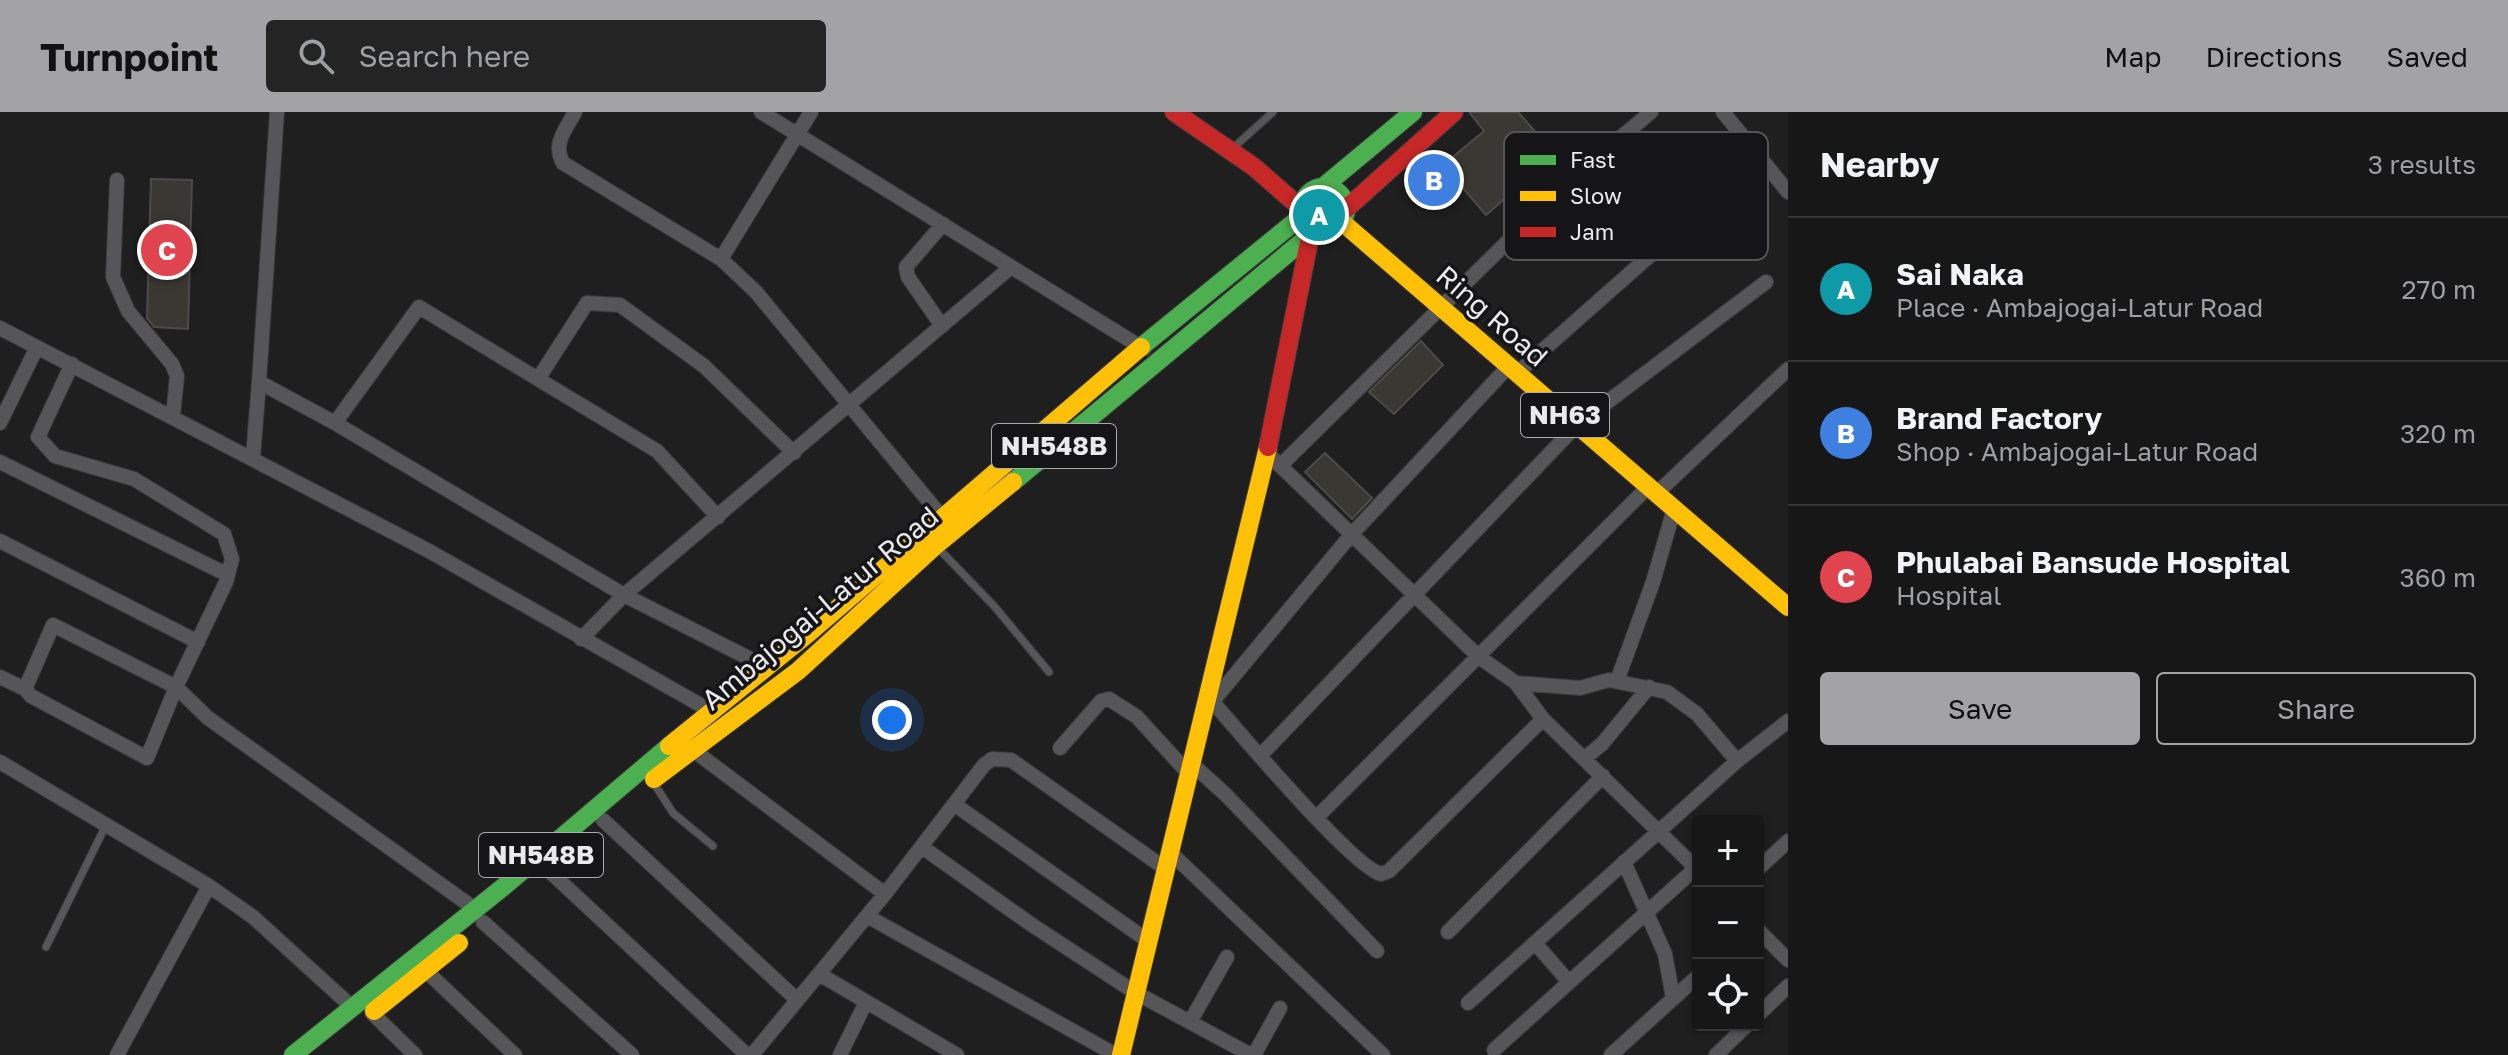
<!DOCTYPE html>
<html lang="en">
<head>
<meta charset="utf-8">
<style>
	body { margin:0; font-family:"Golos Text",sans-serif; background:#242425; color:#f1f3f6 }
	.controls { position:absolute; right:24px; bottom:24px; display:grid; overflow:hidden; border-radius:8px; box-shadow:0 2px 6px #0004 }
	.controls button { width:72px; height:72px; display:grid; place-items:center; padding:0; border:0; border-bottom:2px solid #363637; background:#171718; color:#f1f3f6; font:40px sans-serif }
	.you { position:absolute; left:892px; top:608px; width:28px; height:28px; margin:-20px; border:6px solid #fff; border-radius:50%; background:#1a73e8; box-shadow:0 0 0 12px #1a73e833 }
	.badge { display:grid; place-items:center; width:52px; height:52px; border-radius:50%; background:#a3a3a5; color:#fff; font-size:26px; font-weight:700 }
	.pin { position:absolute; translate:-50% -50%; border:4px solid #fff; box-shadow:0 2px 8px #0006 }
	.list { margin:0; padding:0; list-style:none }
	h2 { display:flex; justify-content:space-between; align-items:center; height:104px; margin:0; padding:0 32px; font-size:34px }
	h2 small { font-size:26px; font-weight:400; color:#9e9fa2 }
	.list li { display:grid; grid-template-columns:52px 1fr auto; gap:24px; align-items:center; box-sizing:border-box; height:144px; padding:0 32px; border-top:2px solid #363637 }
	.list b { display:block; font-size:30px; white-space:nowrap }
	.list p { margin:0; font-size:26px; white-space:nowrap; color:#9e9fa2 }
	.list em { font-size:26px; font-style:normal; color:#9e9fa2 }
	.actions { display:flex; gap:16px; padding:24px 32px }
	.actions a { flex:1; padding:18px 0; border:2px solid #a3a3a5; border-radius:8px; text-align:center; font-size:28px; color:#a3a3a5 }
	.actions .main { background:#a3a3a5; color:#111 }
	.icon { flex:none; width:44px; height:44px; fill:none; stroke:currentColor; stroke-width:2; stroke-linecap:round; stroke-linejoin:round }
	.map { position:relative; flex:none; width:1788px; height:943px; overflow:hidden }
	header { display:flex; align-items:center; gap:48px; box-sizing:border-box; height:112px; padding:0 40px; background:#a3a3a5; color:#111 }
	header strong { font-size:38px }
	nav { display:flex; gap:44px; margin-inline-start:auto; font-size:28px }
	.search { width:560px; height:72px; background:#242425; display:flex; align-items:center; gap:20px; box-sizing:border-box; padding:0 28px; border-radius:8px; color:#9e9fa2; font-size:30px }
	main { display:flex }
	aside { flex:1; background:#171718 }
	.map>svg:first-child { display:block }
</style>
</head>
<body>
<header>
<strong>Turnpoint</strong>
<div class="search"><svg class="icon" aria-label="search" viewBox="0 0 24 24"><circle cx="10" cy="10" r="6"/><path d="M15 15l6 6"/></svg>Search here</div>
<nav><a>Map</a><a>Directions</a><a>Saved</a></nav>
</header>
<main>
<div class="map">
<svg width="1788" height="943" viewBox="0 0 1788 943">
	<rect width="100%" height="100%" fill="#1f1f20"/>
	<path fill="#393833" stroke="#4b4b4a" stroke-width="2" d="M1469 0H1518L1539 24 1531 30 1540 45 1511 66 1518 75 1486 103 1443 53 1484 19Z
		M151 67 192 68 188 217 154 215 147 206Z
		M1421 229 1443 253 1394 302 1369 280Z
		M1325 341 1372 386 1352 407 1305 360Z"/>
	<g fill="none" stroke-linecap="round" stroke-linejoin="round">
		<defs>
			<path id="lane" d="M1233 36 1273 0
				M938 436 994 494 1049 560
				M655 673 673 701 713 734
				M46 835 106 713"/>
			<path id="street" d="M277 0 259 270 335 311
				M575 0C566 17 552 32 563 51L721 147 756 180 941 404
				M761 0 1144 237
				M1723 0 1788 80
				M117 68 113 165 128 199 172 252 177 264 173 304
				M721 147 811 0
				M942 214 908 165 906 155 943 112
				M0 216 429 439 711 599
				M72 252 38 325 55 344 134 367 224 422 232 447 226 470 176 575 53 513 25 577 31 584 147 646 176 575 208 606 475 797
				M1516 262 1715 86
				M538 267 587 191 620 193 704 254 794 341
				M0 311 37 235
				M1267 341 1479 545 1516 571 1543 607 1698 758
				M253 345 259 270
				M0 350 228 463
				M1280 354 1567 71 1651 0
				M1657 381 1788 257
				M718 405 657 339 419 195 335 311 624 483 768 556
				M0 429 198 530
				M581 527 624 483 1011 155
				M0 565 25 577
				M1617 569 1653 470 1674 397
				M1516 571 1580 576 1609 568 1667 580 1697 602 1737 649
				M1212 589C1237 618 1354 756 1381 762L1389 759 1543 607
				M1208 595 1351 423 1508 255
				M1060 636 1101 589 1109 587 1137 605 1189 662
				M693 638 885 782
				M1260 644 1577 313 1766 170
				M1585 646 1602 632 1649 575
				M0 650 209 774 253 805 351 894
				M1192 652 1225 682 1377 839
				M954 692 1148 829
				M1317 705 1649 374
				M603 708 795 886
				M922 735 1032 813 1136 881 1251 943
				M1170 740 1383 943
				M1624 750 1665 842 1673 886
				M546 756 747 943
				M1758 757 1788 729
				M867 804 1116 943
				M483 810 632 943
				M1758 818 1788 848
				M1448 820 1603 664
				M1535 831 1569 870
				M426 859 515 943
				M819 862 957 943
				M1468 891 1737 649 1788 609
				M372 901 415 943
				M1758 903 1788 874
				M1190 910 1227 845
				M1494 938 1696 756
				M117 943 209 774
				M752 943 885 782 984 653 992 647 1011 648 1166 757
				M840 943 866 890
				M1254 943 1280 896
				M1611 943 1698 864
				M1716 943 1747 913"/>
			<path id="fast" d="M1302 97a22 22 0 1 1 44 0a22 22 0 1 1-44 0Z
				M1323 75 1413 0
				M1141 235 1303 103
				M1013 370 1316 118
				M293 943 502 776 669 634"/>
			<path id="slow" d="M1342 110 1788 495
				M669 634 810 520 1141 235
				M654 667 798 559 935 434 1013 370
				M374 899 459 831
				M1121 943 1268 335"/>
			<path id="jam" d="M1174 0 1254 55 1302 97
				M1347 96 1454 0
				M1268 335 1310 125"/>
		</defs>
		<use href="#lane" stroke="#3a3a3a" stroke-width="9"/>
		<use href="#street" stroke="#3a3a3a" stroke-width="16"/>
		<use href="#fast" stroke="#3a3a3a" stroke-width="20"/>
		<use href="#slow" stroke="#3a3a3a" stroke-width="20"/>
		<use href="#jam" stroke="#3a3a3a" stroke-width="20"/>
		<use href="#lane" stroke="#565557" stroke-width="7"/>
		<use href="#street" stroke="#565557" stroke-width="14"/>
		<use href="#fast" stroke="#4caf50" stroke-width="18"/>
		<use href="#slow" stroke="#ffc107" stroke-width="18"/>
		<use href="#jam" stroke="#c62828" stroke-width="18"/>
	</g>
	<g text-anchor="middle" stroke-width="7" stroke-linejoin="round" paint-order="stroke">
		<g fill="#151518" stroke="#aaaaac" stroke-width="2">
			<rect x="1521" y="281" width="88" height="44" rx="6"/>
			<rect x="992" y="312" width="124" height="44" rx="6"/>
			<rect x="479" y="721" width="124" height="44" rx="6"/>
		</g>
		<g font-size="26" font-weight="bold" fill="#eaeaec">
			<text x="1565" y="312">NH63</text>
			<text x="1054" y="343">NH548B</text>
			<text x="541" y="752">NH548B</text>
		</g>
		<g font-size="28" fill="#eaeaec" stroke="#151518">
			<text transform="translate(1492 204) rotate(41)" y="10">Ring Road</text>
			<text transform="translate(820 496) rotate(-40)" y="10">Ambajogai-Latur Road</text>
		</g>
	</g>
	<rect x="1504" y="20" width="264" height="128" rx="12" fill="#151518" stroke="#555558" stroke-width="2"/>
	<rect x="1520" y="43" width="36" height="10" fill="#4caf50"/>
	<rect x="1520" y="79" width="36" height="10" fill="#ffc107"/>
	<rect x="1520" y="115" width="36" height="10" fill="#c62828"/>
	<g font-size="22" fill="#eaeaec">
		<text x="1570" y="56">Fast</text>
		<text x="1570" y="92">Slow</text>
		<text x="1570" y="128">Jam</text>
	</g>
</svg>
<div class="controls">
<button>+</button>
<button>−</button>
<button><svg class="icon" aria-label="locate" viewBox="0 0 24 24"><circle cx="12" cy="12" r="6"/><path d="M12 2v4M12 18v4M2 12h4M18 12h4"/></svg></button>
</div>
<div class="you"></div>
<div class="pin badge" style="left:1319px;top:103px;background:#0f9aa8">A</div>
<div class="pin badge" style="left:1434px;top:68px;background:#3f7fe0">B</div>
<div class="pin badge" style="left:167px;top:138px;background:#e0444e">C</div>
</div>
<aside>
<h2>Nearby<small>3 results</small></h2>
<ul class="list">
<li><span class="badge" style="background:#0f9aa8">A</span><div><b>Sai Naka</b><p>Place · Ambajogai-Latur Road</p></div><em>270 m</em></li>
<li><span class="badge" style="background:#3f7fe0">B</span><div><b>Brand Factory</b><p>Shop · Ambajogai-Latur Road</p></div><em>320 m</em></li>
<li><span class="badge" style="background:#e0444e">C</span><div><b>Phulabai Bansude Hospital</b><p>Hospital</p></div><em>360 m</em></li>
</ul>
<div class="actions"><a class="main">Save</a><a>Share</a></div>
</aside>
</main>
</body>
</html>
